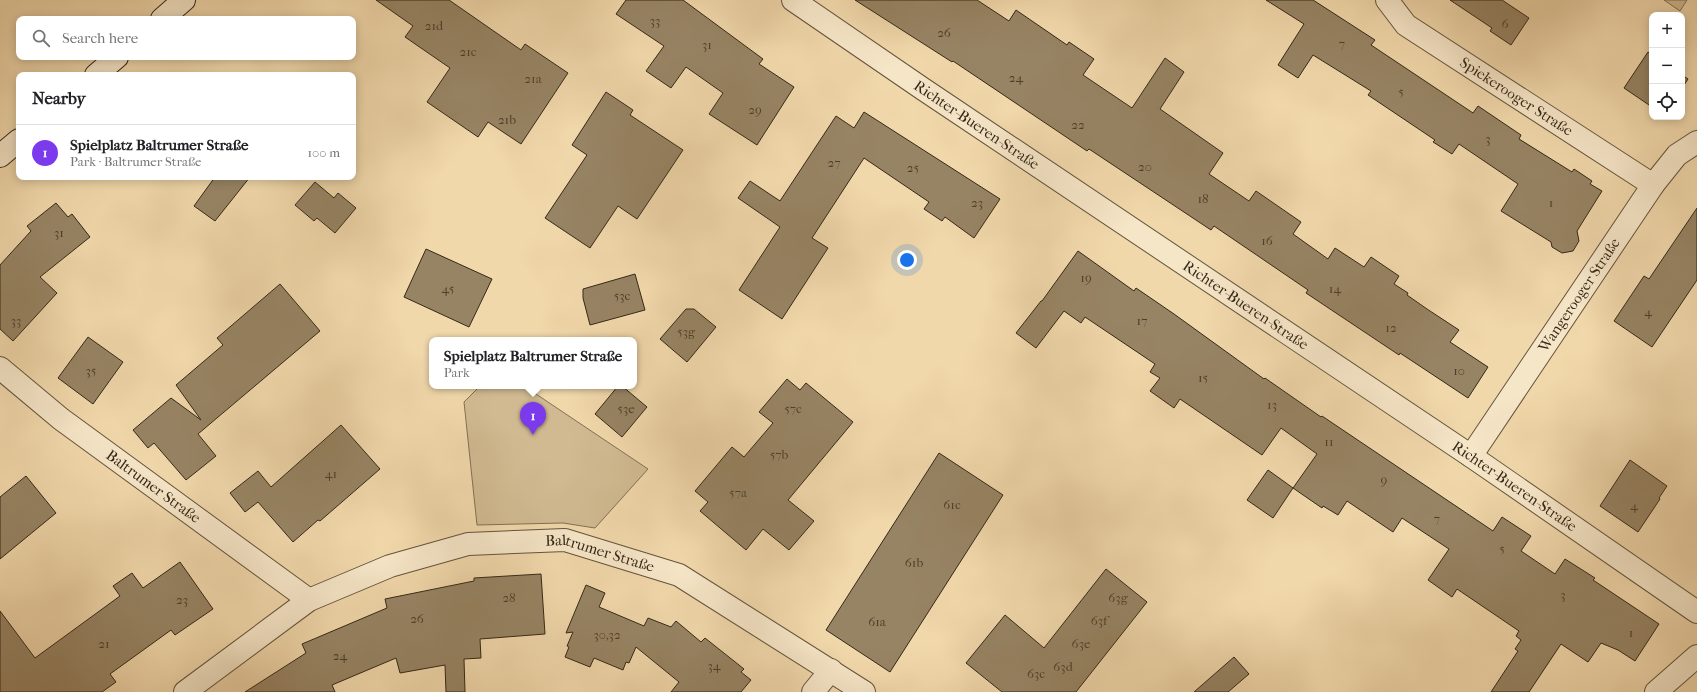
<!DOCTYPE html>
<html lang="en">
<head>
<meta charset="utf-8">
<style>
	body { margin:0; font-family:"IM FELL French Canon",serif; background:#f6f6f6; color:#202124 }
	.controls { position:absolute; right:12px; top:12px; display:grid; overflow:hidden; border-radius:8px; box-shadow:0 2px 10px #0003 }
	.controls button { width:36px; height:36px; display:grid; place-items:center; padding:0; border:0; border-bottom:1px solid #e0e0e0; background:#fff; color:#202124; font:20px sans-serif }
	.you { position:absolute; left:907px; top:260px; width:14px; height:14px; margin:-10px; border:3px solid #fff; border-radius:50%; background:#1a73e8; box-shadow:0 0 0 6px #1a73e833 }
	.badge { display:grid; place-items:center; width:26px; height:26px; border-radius:50%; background:#7c3aed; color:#fff; font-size:13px; font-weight:700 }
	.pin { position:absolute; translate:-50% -33px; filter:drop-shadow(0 1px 2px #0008) }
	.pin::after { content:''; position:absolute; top:21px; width:14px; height:12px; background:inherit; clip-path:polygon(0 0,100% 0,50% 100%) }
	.popup { position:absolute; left:429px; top:337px; width:208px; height:52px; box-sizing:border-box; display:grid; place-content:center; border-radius:8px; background:#fff; filter:drop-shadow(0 1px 3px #0005); font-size:13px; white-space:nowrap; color:#757577 }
	.popup b { font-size:15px; color:#202124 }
	.popup::after { content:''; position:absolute; left:50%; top:100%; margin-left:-8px; border:8px solid transparent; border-top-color:#fff }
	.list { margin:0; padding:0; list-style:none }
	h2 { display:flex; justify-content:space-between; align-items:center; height:52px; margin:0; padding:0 16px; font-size:17px }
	h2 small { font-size:13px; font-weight:400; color:#757577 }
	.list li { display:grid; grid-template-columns:26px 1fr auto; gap:12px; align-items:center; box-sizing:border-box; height:56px; padding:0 16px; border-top:1px solid #e0e0e0 }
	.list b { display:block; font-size:15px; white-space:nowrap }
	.list p { margin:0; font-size:13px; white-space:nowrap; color:#757577 }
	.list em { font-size:13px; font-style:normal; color:#757577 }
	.icon { flex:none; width:22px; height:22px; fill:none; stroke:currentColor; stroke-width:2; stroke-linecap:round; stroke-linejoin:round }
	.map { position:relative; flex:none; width:1697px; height:692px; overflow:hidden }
	.search { position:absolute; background:#fff; box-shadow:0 2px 10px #0003; left:16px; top:16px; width:340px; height:44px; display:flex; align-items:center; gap:10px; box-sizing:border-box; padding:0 14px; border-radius:8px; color:#757577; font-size:15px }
	.panel { position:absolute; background:#fff; box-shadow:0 2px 10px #0003; left:16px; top:72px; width:340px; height:108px; border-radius:8px }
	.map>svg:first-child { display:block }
</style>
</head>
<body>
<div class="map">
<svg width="1697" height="692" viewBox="0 0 1697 692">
	<rect width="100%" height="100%" fill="#f1d8ab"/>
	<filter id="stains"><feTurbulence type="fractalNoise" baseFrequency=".005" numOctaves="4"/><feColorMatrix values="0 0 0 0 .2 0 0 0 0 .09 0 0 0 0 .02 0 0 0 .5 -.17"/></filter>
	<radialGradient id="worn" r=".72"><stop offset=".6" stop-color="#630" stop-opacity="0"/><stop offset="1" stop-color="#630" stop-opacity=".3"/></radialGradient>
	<path fill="#d1ba92" stroke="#837154" d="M1664 0H1687L1680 11Z
		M480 386H524L648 469 595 528 563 523 477 525 464 402Z"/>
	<path fill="#978464" stroke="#352817" d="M376 0H449L521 50 525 44 568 73 521 144 488 122 478 137 427 102 450 68 405 37 413 26Z
		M626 0H683L763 59 759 64 794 87 757 145 709 114 723 93 686 67 671 88 646 71 664 46 616 14Z
		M855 0H977L1009 21 1016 10 1067 45 1069 42 1094 59 1083 75 1132 108 1165 58 1184 72 1160 109 1223 153 1209 174 1249 201 1256 191 1301 222 1293 234 1328 259 1335 248 1364 267 1371 257 1399 276 1394 284 1408 293 1407 295 1427 309 1459 330 1450 342 1488 367 1468 398 1400 353 1399 355 1306 293 1308 290 1214 226 1211 230 1089 149 1087 151 953 61 952 62Z
		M1266 0H1313L1375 40 1371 45 1473 113 1478 106 1521 135 1519 139 1572 172 1574 169 1592 181 1590 184 1602 191 1577 231 1579 241 1573 251 1562 253 1552 247 1551 242 1501 211 1518 184 1459 144 1452 154 1433 142 1435 140 1368 95 1371 91 1313 55 1298 78 1278 65 1304 24Z
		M1450 0H1502L1529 18 1511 45 1490 31 1492 28Z
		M1648 52 1652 55V107L1624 88Z
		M1682 75 1688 79 1682 88Z
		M606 92 633 110 630 115 683 150 637 219 618 206 590 248 545 218 587 155 572 145Z
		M864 112 1000 199 974 238 945 217 942 221 924 209 929 202 864 158 812 238 828 248 782 319 739 290 780 227 738 198 750 181 780 201 836 116 854 128Z
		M215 177H250L215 221 194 206Z
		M315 182 334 198 338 193 356 208 335 233 317 218 314 221 295 205Z
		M56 203 68 217 72 214 90 237 40 277 57 293 13 341 0 329V265L31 231 27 226Z
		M1697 208V280L1652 347 1614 321 1644 276 1649 279Z
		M426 249 492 279 469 327 404 297Z
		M1078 251 1134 291 1136 288 1174 314 1264 379 1265 378 1321 417 1322 416 1493 531 1502 517 1531 536 1521 551 1555 574 1565 559 1595 578 1593 580 1659 624 1635 661 1618 650 1601 643 1588 662 1561 644 1529 692H1491L1518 651 1515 649 1521 640 1516 636 1519 631 1457 589 1452 597 1428 580 1449 549 1402 518 1393 532 1347 501 1338 515 1323 506 1322 508 1293 488 1273 518 1247 500 1268 470 1293 488 1317 454 1281 428 1262 455 1180 399 1174 408 1150 391 1160 378 1150 372 1155 364 1085 317 1081 323 1064 311 1036 348 1016 333 1041 301H1042Z
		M635 274 645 310 590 325 583 298V289Z
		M280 284 320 331 198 434 216 456 186 480 154 443 148 448 133 430 171 398 201 420 176 385 223 345 217 338Z
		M686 309H694L716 327 687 362 660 339Z
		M88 337 123 362 93 404 58 378Z
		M787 379 800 390 806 383 853 422 788 500 814 521 789 550 763 529 746 550 700 511 708 502 695 491 732 447 744 457 773 423 759 412Z
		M618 386H622L647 407 622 437 595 414Z
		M341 425 380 469 320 521 318 520 293 542 258 502 245 512 230 493 258 471 271 487Z
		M939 453 1003 495 890 672 826 630Z
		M1630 460 1667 486 1659 498 1660 499 1638 532 1600 506Z
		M26 476 56 513 0 559V497Z
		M180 562 213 609 175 635 171 630 110 674 116 682 102 692H0V611L35 658 120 596 113 586 132 573 143 588Z
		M1106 569 1147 602 1076 692H1002L966 663 1005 615 1044 648Z
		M541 574 545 634 480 639 481 658 464 659 465 692H446L445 665 400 673 396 658 332 685 335 692H245L306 653 302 644 387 608 385 599 474 581V578Z
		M586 585 605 593 599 607 644 626 648 618 671 627 676 621 701 642 705 638 744 669 741 672 751 680 741 692H671L679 682 636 647 629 663 626 662 623 670 594 658 590 667 565 657 569 647 567 646 573 632 566 633Z
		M1234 657 1249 674 1228 692H1194Z"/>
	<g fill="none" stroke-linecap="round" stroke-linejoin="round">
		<defs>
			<g id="street">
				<path id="s1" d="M793 0 923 89 1471 456 1697 612"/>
				<path id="s2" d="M1387 0 1406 25 1653 185"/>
				<path id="s3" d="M0 368 61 419 309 600"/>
				<path id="s4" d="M1471 456 1653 185 1677 155 1697 142"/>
				<path id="s5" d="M185 692 309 600 390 566 468 544 565 540 679 575 864 692"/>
				<path d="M813 692 831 670"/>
				<path d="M1656 692 1697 656"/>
			</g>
			<path id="secondary" d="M162 19 184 0
				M96 75 117 57
				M0 156 19 140"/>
		</defs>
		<use href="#street" stroke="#64543c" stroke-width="24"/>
		<use href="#secondary" stroke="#352817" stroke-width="24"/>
		<use href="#street" stroke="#f6e6c8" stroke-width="22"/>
		<use href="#secondary" stroke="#f6e6c8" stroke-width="22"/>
	</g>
	<g text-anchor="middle" stroke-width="3.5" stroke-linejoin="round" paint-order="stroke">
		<g font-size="13" fill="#4e3f2a">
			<text x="655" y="25">33</text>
			<text x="1505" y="28">6</text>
			<text x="434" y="30">21d</text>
			<text x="944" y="37">26</text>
			<text x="1342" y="48">7</text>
			<text x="707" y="49">31</text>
			<text x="468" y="56">21c</text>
			<text x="1016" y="82">24</text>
			<text x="533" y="83">21a</text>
			<text x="1401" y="96">5</text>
			<text x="755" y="114">29</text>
			<text x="507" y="124">21b</text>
			<text x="1078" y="129">22</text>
			<text x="1488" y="143">3</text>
			<text x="834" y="167">27</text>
			<text x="1145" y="171">20</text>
			<text x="913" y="172">25</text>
			<text x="1203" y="203">18</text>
			<text x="977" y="207">23</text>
			<text x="1551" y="207">1</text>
			<text x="59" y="237">31</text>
			<text x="1267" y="245">16</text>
			<text x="1086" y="282">19</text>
			<text x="448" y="293">45</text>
			<text x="1335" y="293">14</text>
			<text x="622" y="300">53c</text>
			<text x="1648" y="316">4</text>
			<text x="16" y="325">33</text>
			<text x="1142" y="325">17</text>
			<text x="1391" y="332">12</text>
			<text x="686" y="336">53g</text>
			<text x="91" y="375">35</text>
			<text x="1459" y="375">10</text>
			<text x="1203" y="382">15</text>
			<text x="1272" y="409">13</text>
			<text x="626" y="413">53e</text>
			<text x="793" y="413">57c</text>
			<text x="1329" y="446">11</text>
			<text x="779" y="459">57b</text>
			<text x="331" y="478">41</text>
			<text x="1384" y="484">9</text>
			<text x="738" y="497">57a</text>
			<text x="952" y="509">61c</text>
			<text x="1634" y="510">4</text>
			<text x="1437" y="523">7</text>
			<text x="1502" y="553">5</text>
			<text x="914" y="567">61b</text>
			<text x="1563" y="599">3</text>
			<text x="509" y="602">28</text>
			<text x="1118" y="602">63g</text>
			<text x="182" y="604">23</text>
			<text x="417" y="623">26</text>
			<text x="1099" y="625">63f</text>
			<text x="877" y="626">61a</text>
			<text x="1631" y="637">1</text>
			<text x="607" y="639">30,32</text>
			<text x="104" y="648">21</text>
			<text x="1081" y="648">63e</text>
			<text x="340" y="660">24</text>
			<text x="714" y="670">34</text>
			<text x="1063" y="671">63d</text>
			<text x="1036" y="678">63c</text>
		</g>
		<g font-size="15" fill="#352817" stroke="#f6e6c8">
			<text dy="5" stroke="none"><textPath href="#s2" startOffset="163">Spiekerooger Straße</textPath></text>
			<text dy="5" stroke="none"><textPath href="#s1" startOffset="222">Richter-Bueren-Straße</textPath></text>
			<text dy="5" stroke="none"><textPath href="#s4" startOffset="194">Wangerooger Straße</textPath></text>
			<text dy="5" stroke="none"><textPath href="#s1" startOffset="546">Richter-Bueren-Straße</textPath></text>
			<text dy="5" stroke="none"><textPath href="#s3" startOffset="194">Baltrumer Straße</textPath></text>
			<text dy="5" stroke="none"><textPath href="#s1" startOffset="870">Richter-Bueren-Straße</textPath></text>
			<text dy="5" stroke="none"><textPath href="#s5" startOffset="457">Baltrumer Straße</textPath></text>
		</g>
	</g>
	<rect width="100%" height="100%" filter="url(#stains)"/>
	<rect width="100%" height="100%" fill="url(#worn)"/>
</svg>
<div class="controls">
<button>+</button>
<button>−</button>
<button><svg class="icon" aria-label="locate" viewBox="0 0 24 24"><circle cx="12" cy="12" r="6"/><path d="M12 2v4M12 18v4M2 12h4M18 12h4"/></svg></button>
</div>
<div class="you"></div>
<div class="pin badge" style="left:533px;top:435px">1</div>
<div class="popup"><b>Spielplatz Baltrumer Straße</b>Park</div>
<div class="search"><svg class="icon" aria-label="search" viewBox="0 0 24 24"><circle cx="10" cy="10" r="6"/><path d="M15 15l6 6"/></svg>Search here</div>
<section class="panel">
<h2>Nearby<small></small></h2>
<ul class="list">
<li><span class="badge">1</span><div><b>Spielplatz Baltrumer Straße</b><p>Park · Baltrumer Straße</p></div><em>100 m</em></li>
</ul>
</section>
</div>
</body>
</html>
